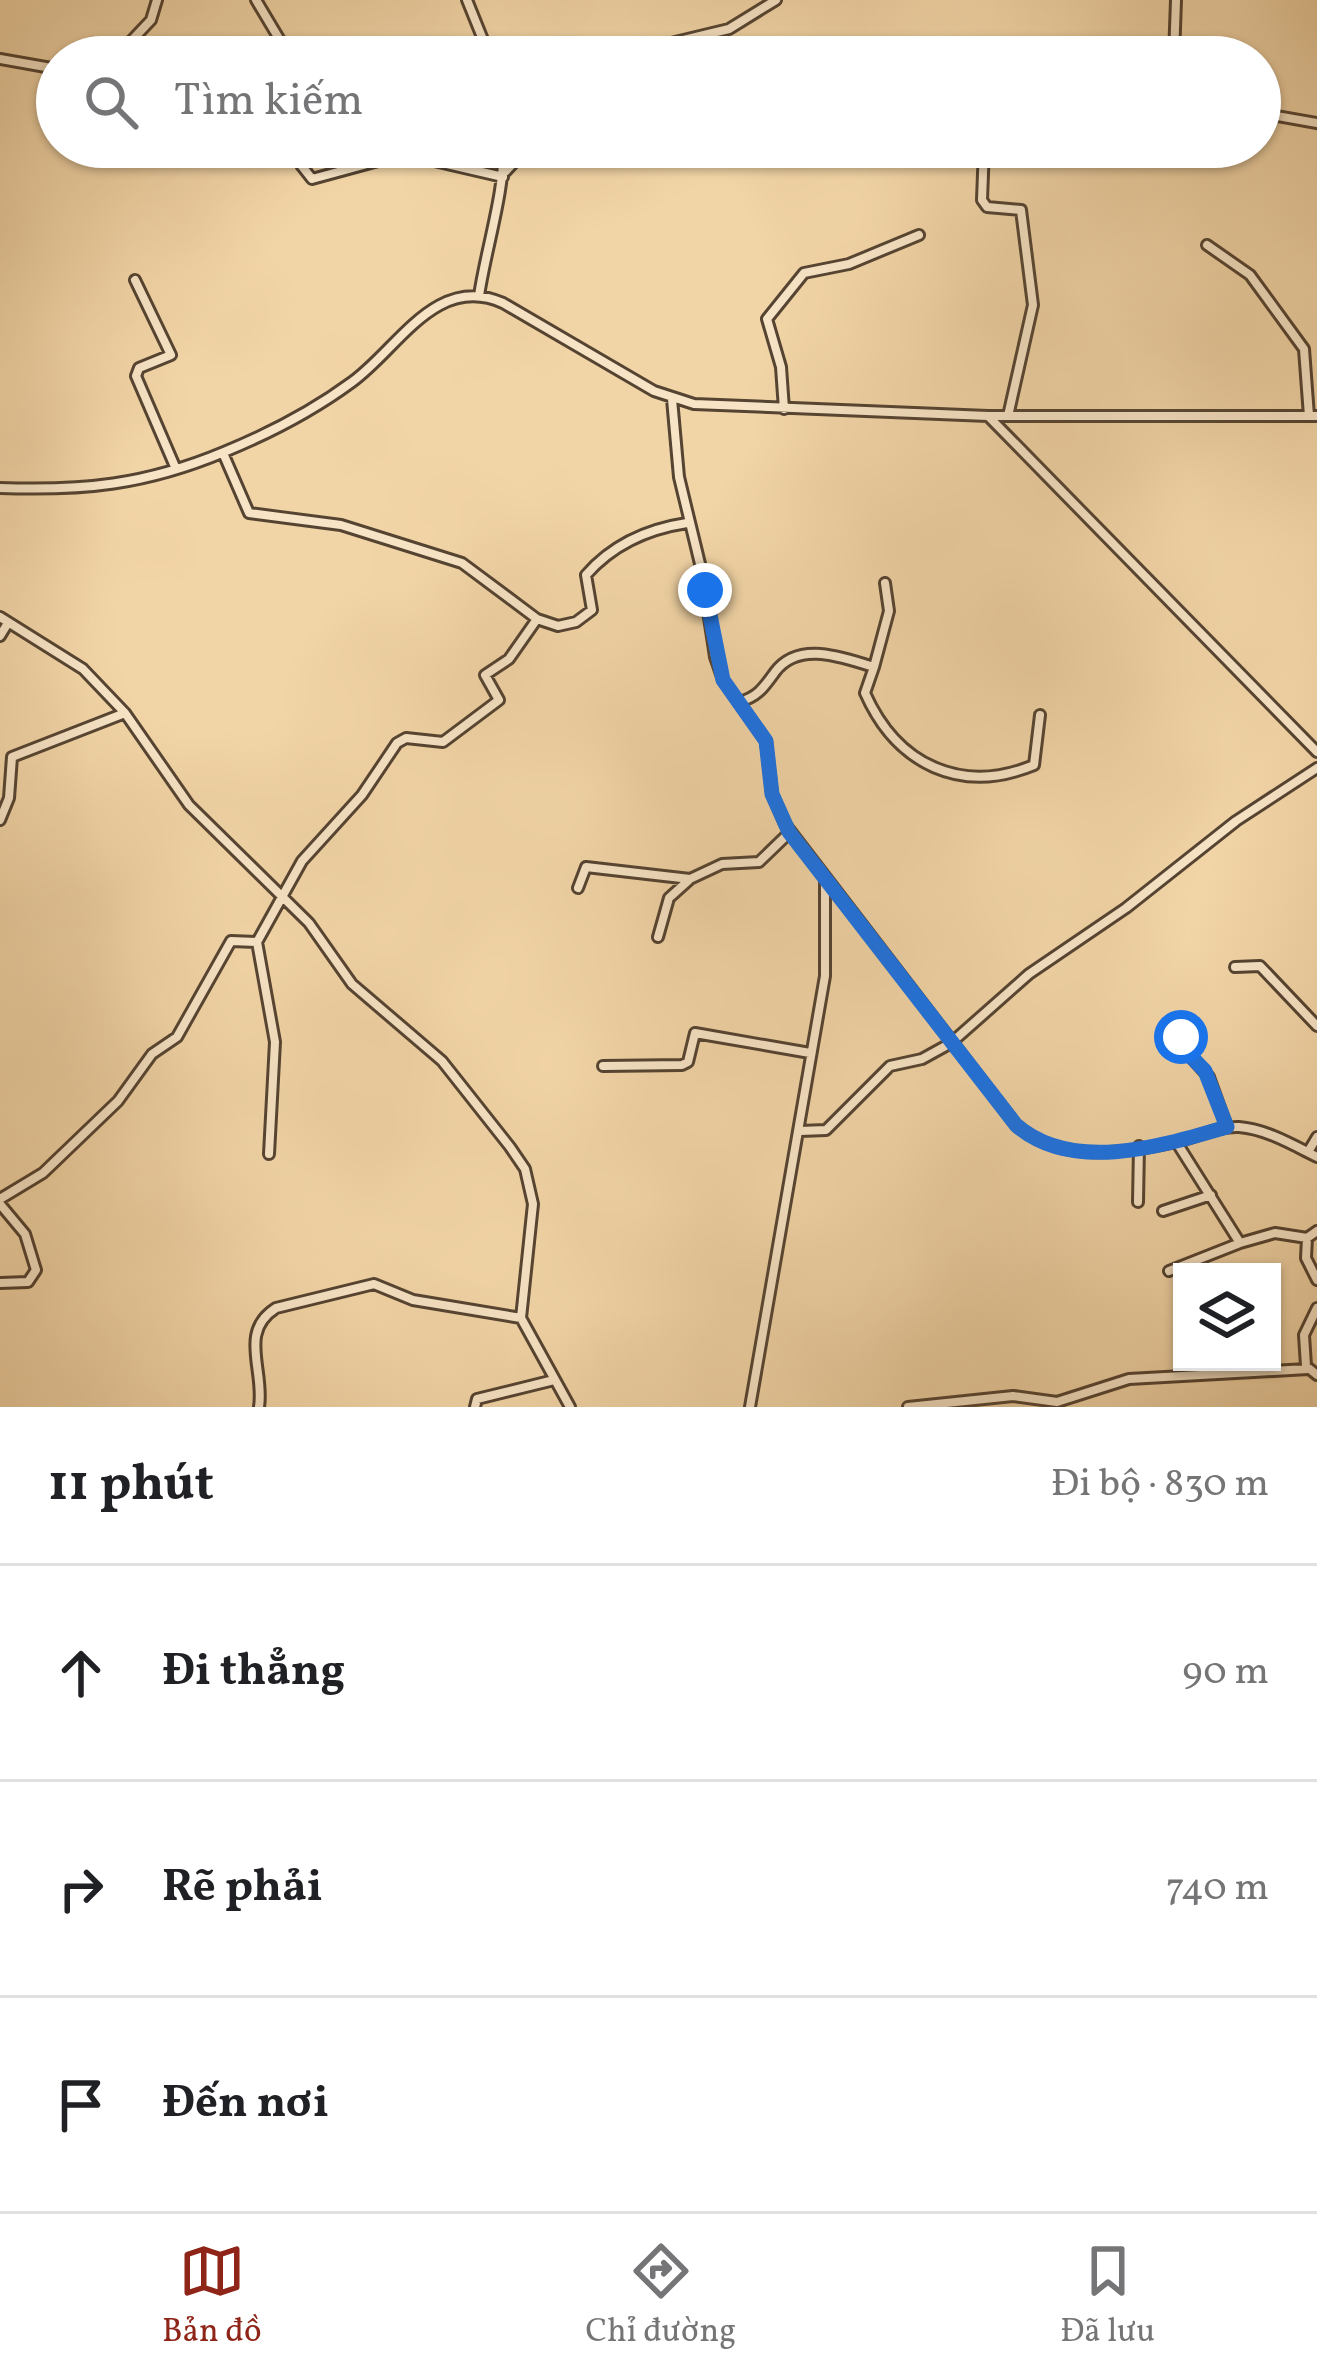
<!DOCTYPE html>
<html lang="vi">
<head>
<meta charset="utf-8">
<style>
	body { margin:0; font-family:Vollkorn,serif; background:#f6f6f6; color:#202124 }
	.controls { position:absolute; right:36px; bottom:36px; display:grid; overflow:hidden; border-radius:0px; box-shadow:0 3px 9px #0004 }
	.controls button { width:108px; height:108px; display:grid; place-items:center; padding:0; border:0; border-bottom:3px solid #e0e0e0; background:#fff; color:#202124; font:60px sans-serif }
	.stop { position:absolute; width:36px; height:36px; margin:-27px; border:9px solid #1a73e8; border-radius:50%; background:#fff }
	.stop.end { background:#1a73e8; border-color:#fff; box-shadow:0 3px 12px #0008 }
	.list { margin:0; padding:0; list-style:none }
	h2 { display:flex; justify-content:space-between; align-items:center; height:156px; margin:0; padding:0 48px; font-size:51px }
	h2 small { font-size:39px; font-weight:400; color:#757577 }
	.list li { display:grid; grid-template-columns:78px 1fr auto; gap:36px; align-items:center; box-sizing:border-box; height:216px; padding:0 48px; border-top:3px solid #e0e0e0 }
	.list b { display:block; font-size:45px; white-space:nowrap }
	.list em { font-size:39px; font-style:normal; color:#757577 }
	.icon { flex:none; width:66px; height:66px; fill:none; stroke:currentColor; stroke-width:2; stroke-linecap:round; stroke-linejoin:round }
	.map { position:relative; flex:none; width:1317px; height:1407px; overflow:hidden }
	.search { position:absolute; background:#fff; box-shadow:0 3px 9px #0004; left:36px; right:36px; top:36px; height:132px; display:flex; align-items:center; gap:30px; box-sizing:border-box; padding:0 42px; border-radius:66px; color:#757577; font-size:45px }
	.sheet { height:804px; background:#fff }
	nav { display:flex; justify-content:space-around; align-items:center; box-sizing:border-box; height:168px; border-top:3px solid #e0e0e0; background:#fff; font-size:33px; color:#757577 }
	nav a { display:grid; justify-items:center; gap:6px }
	nav .on { color:#8f2418 }
	.map>svg:first-child { display:block }
</style>
</head>
<body>
<div class="map">
<svg width="1317" height="1407" viewBox="0 0 1317 1407">
	<rect width="100%" height="100%" fill="#f2d5a7"/>
	<filter id="stains"><feTurbulence type="fractalNoise" baseFrequency=".00167" numOctaves="4"/><feColorMatrix values="0 0 0 0 .2 0 0 0 0 .09 0 0 0 0 .02 0 0 0 .5 -.17"/></filter>
	<radialGradient id="worn" r=".72"><stop offset=".6" stop-color="#630" stop-opacity="0"/><stop offset="1" stop-color="#630" stop-opacity=".3"/></radialGradient>
	<g fill="none" stroke-linecap="round" stroke-linejoin="round">
		<defs>
			<path id="street" d="M256 0 290 57
				M467 0 490 57
				M116 57 151 20 157 0
				M613 57 729 29 776 0
				M1081 57 1104 49 1135 57
				M1174 57 1176 0
				M0 59 57 69
				M1260 113 1317 123
				M984 147 982 200 987 207 1021 210 1033 305 1008 416
				M301 165 312 179 404 154 503 177
				M506 171 528 147
				M1207 245 1250 275 1304 349 1309 416
				M135 280 171 355 139 368 136 376 176 469
				M479 296C485 253 506 187 503 147
				M672 399 679 477 702 572 715 657 723 680 766 741 772 794 785 824 1016 1125C1060 1163 1122 1154 1176 1142 1196 1138 1217 1126 1239 1127 1266 1129 1293 1145 1317 1157
				M784 409 781 367 767 319 804 273 849 264 919 235
				M989 417 1317 752
				M223 453 249 513 341 525 462 563 537 619 558 626 576 622 592 610 586 575C613 544 647 529 687 523
				M0 488C83 491 145 485 224 452 268 434 314 410 352 382 398 349 436 273 503 303L654 391 694 404 988 416H1317
				M0 617 83 669 125 713 189 805 309 923 352 984 442 1061 510 1147 525 1169 533 1204 521 1318 570 1407
				M0 636 8 623
				M874 667 865 693C897 765 961 795 1034 765L1040 715
				M739 702C758 697 764 687 775 672 799 640 843 658 874 667L889 611 885 583
				M0 820 9 798 12 757 125 713
				M578 888 586 867 690 879 722 864 759 862 789 833
				M658 937 669 898 689 880
				M257 942 275 1042 269 1154
				M1235 967 1260 966 1317 1026
				M1192 1023 1181 1046 1209 1077 1227 1127
				M603 1066 682 1065 688 1062 695 1033 810 1053
				M800 1131 826 1130 890 1066 922 1059 951 1043 1029 974 1126 908 1236 821 1317 768
				M1177 1143 1240 1243 1275 1233 1307 1238
				M1308 1152 1317 1137
				M0 1199 43 1173 118 1101 152 1054 177 1037 231 941 257 942 302 861 362 795 397 743 406 738 443 742 499 700 485 675 509 659 537 619
				M1138 1202 1139 1146
				M0 1204 25 1234 36 1270 28 1282 0 1283
				M1163 1211 1211 1195
				M1317 1231 1307 1238 1306 1258 1317 1280
				M1169 1271 1240 1243
				M1317 1308 1304 1335 1306 1366 1317 1375
				M259 1407C265 1370 238 1332 276 1308L374 1284 413 1300 521 1318
				M475 1407 477 1399 554 1380
				M750 1407 825 976V877
				M908 1407 1013 1396 1057 1402 1129 1379 1308 1369"/>
		</defs>
		<use href="#street" stroke="#554432" stroke-width="14"/>
		<use href="#street" stroke="#f7e4c6" stroke-width="8"/>
	</g>
	<g fill="none" stroke-linecap="round" stroke-linejoin="round">
		<path stroke="#1a73e8" stroke-width="15" d="M705 590 723 680 766 741 772 794 789 832 1016 1125C1072 1174 1162 1146 1227 1127L1205 1071 1181 1046V1037"/>
	</g>
	<rect width="100%" height="100%" filter="url(#stains)"/>
	<rect width="100%" height="100%" fill="url(#worn)"/>
</svg>
<div class="controls">
<button><svg class="icon" aria-label="layers" viewBox="0 0 24 24"><path d="M12 4l9 5-9 5-9-5zM3 14l9 5 9-5"/></svg></button>
</div>
<div class="stop" style="left:1181px;top:1037px"></div>
<div class="stop end" style="left:705px;top:590px"></div>
<div class="search"><svg class="icon" aria-label="search" viewBox="0 0 24 24"><circle cx="10" cy="10" r="6"/><path d="M15 15l6 6"/></svg>Tìm kiếm</div>
</div>
<section class="sheet">
<h2>11 phút<small>Đi bộ · 830 m</small></h2>
<ul class="list">
<li><svg class="icon" aria-label="ahead" viewBox="0 0 24 24"><path d="M12 20V5M6 11l6-6 6 6"/></svg><div><b>Đi thẳng</b></div><em>90 m</em></li>
<li><svg class="icon" aria-label="right" viewBox="0 0 24 24"><path d="M7 20v-9h11M14 6l5 5-5 5"/></svg><div><b>Rẽ phải</b></div><em>740 m</em></li>
<li><svg class="icon" aria-label="arrive" viewBox="0 0 24 24"><path d="M6 21V4h12l-3 4 3 4H6"/></svg><div><b>Đến nơi</b></div></li>
</ul>
</section>
<nav>
<a class="on"><svg class="icon" aria-label="map" viewBox="0 0 24 24"><path d="M3 6l6-2 6 2 6-2v14l-6 2-6-2-6 2zM9 4v14M15 6v14"/></svg>Bản đồ</a>
<a><svg class="icon" aria-label="directions" viewBox="0 0 24 24"><path d="M12 3l9 9-9 9-9-9zM9 14v-3h6M13 9l2 2-2 2"/></svg>Chỉ đường</a>
<a><svg class="icon" aria-label="saved" viewBox="0 0 24 24"><path d="M7 4h10v16l-5-4-5 4z"/></svg>Đã lưu</a>
</nav>
</body>
</html>
